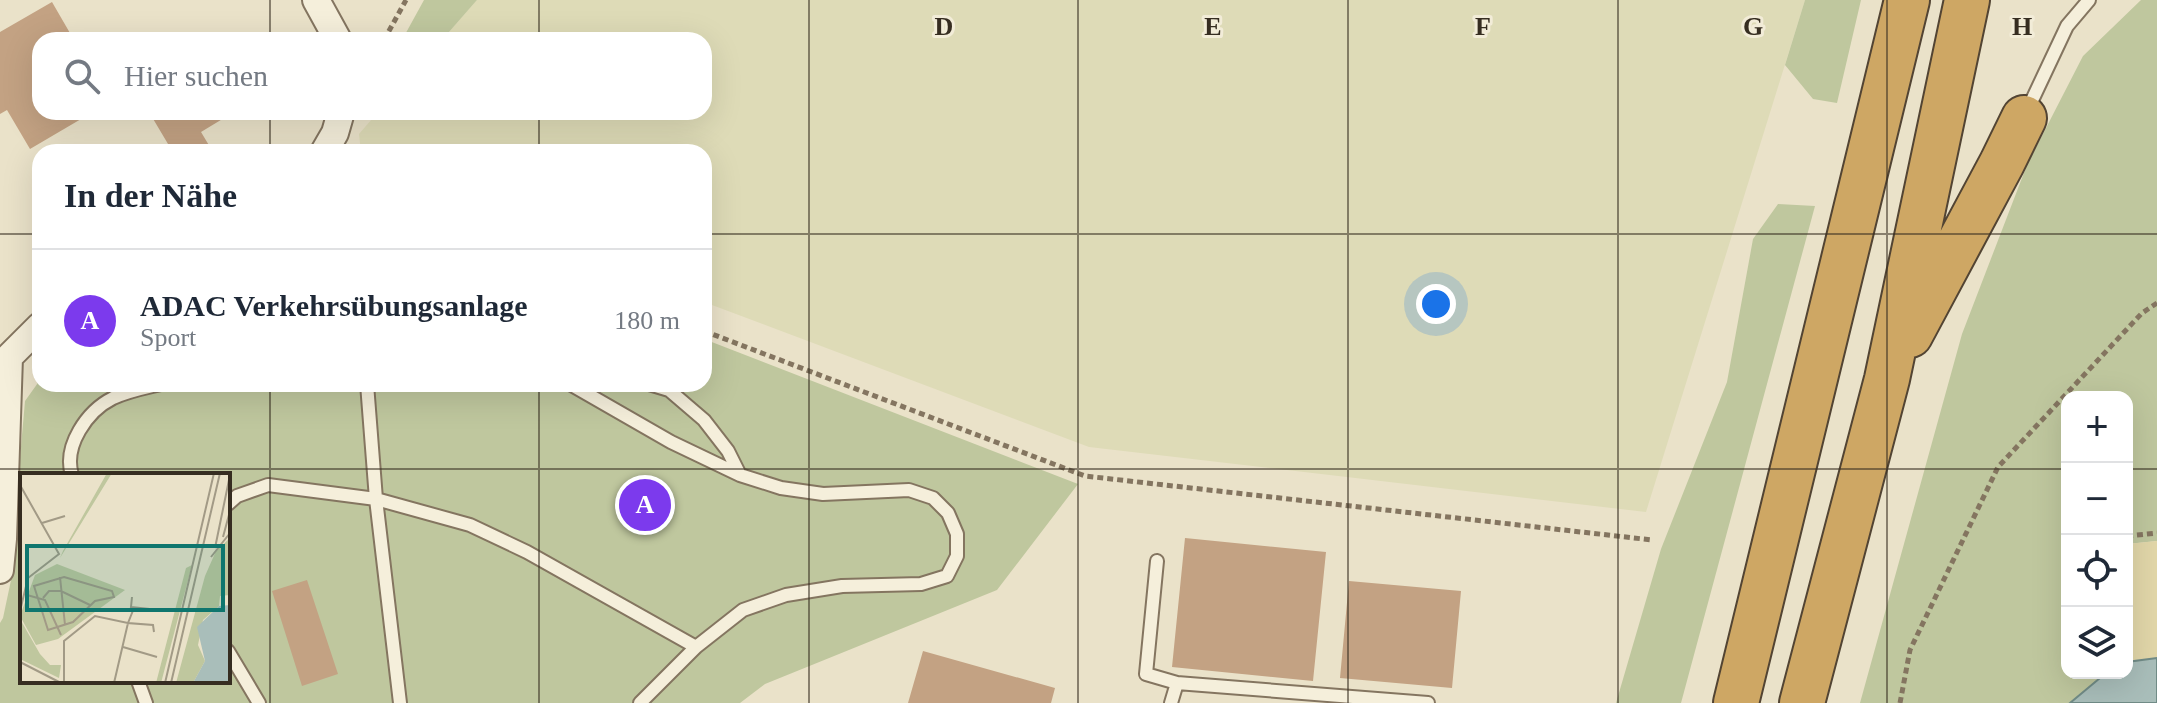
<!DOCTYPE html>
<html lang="de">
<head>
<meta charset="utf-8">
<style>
	body { margin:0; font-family:Georgia,serif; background:#f2f2f3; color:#1f2937 }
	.controls { position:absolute; right:24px; bottom:24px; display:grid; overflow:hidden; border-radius:16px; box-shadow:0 8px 32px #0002 }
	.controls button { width:72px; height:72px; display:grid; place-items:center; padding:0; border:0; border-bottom:2px solid #e0e1e3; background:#fff; color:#1f2937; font:40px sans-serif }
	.you { position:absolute; left:1436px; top:304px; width:28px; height:28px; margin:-20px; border:6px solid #fff; border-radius:50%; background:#1a73e8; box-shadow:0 0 0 12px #1a73e833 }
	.badge { display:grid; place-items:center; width:52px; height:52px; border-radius:50%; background:#7c3aed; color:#fff; font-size:26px; font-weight:700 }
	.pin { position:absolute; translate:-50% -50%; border:4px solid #fff; box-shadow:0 2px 8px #0006 }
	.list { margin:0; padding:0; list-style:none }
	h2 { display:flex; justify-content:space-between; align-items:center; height:104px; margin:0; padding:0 32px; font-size:34px }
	h2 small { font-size:26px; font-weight:400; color:#747a83 }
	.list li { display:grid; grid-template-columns:52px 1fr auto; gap:24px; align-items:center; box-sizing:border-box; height:144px; padding:0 32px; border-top:2px solid #e0e1e3 }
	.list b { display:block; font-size:30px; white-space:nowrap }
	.list p { margin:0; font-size:26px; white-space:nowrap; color:#747a83 }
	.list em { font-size:26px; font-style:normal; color:#747a83 }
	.icon { flex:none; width:44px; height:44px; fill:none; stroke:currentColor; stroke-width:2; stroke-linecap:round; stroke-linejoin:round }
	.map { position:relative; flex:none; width:2157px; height:703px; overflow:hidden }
	.search { position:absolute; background:#fff; box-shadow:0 8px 32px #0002; left:32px; top:32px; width:680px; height:88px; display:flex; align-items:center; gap:20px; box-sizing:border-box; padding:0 28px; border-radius:24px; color:#747a83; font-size:30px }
	.panel { position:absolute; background:#fff; box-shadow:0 8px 32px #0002; left:32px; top:144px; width:680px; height:248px; border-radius:24px }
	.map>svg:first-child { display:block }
</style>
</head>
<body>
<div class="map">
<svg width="2157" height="703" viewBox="0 0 2157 703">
	<rect width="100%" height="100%" fill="#eae2c9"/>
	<path fill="#dedbb7" d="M477 0H1805L1646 512 1089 447 704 302V152H361L359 134 378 112H704V40H442Z"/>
	<path fill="#bfc79e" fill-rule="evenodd" d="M424 0H477L442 40H402Z
		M1805 0H1861L1837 103 1813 99 1785 65Z
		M2141 0H2157V541L2127 544V397H2067V673H2106L2070 703H1860L1962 334 2027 165 2083 56Z
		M1778 204 1815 206 1681 703H1616L1661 549 1727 382 1753 239Z
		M704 339 1078 484 997 590 765 684 740 703H0V623L3 618 14 566V526L25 401 40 380V384H704ZM22 475H228V681H22Z"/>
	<path fill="#e2d7a9" d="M2157 541V658L2127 662V544Z"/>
	<path fill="#a9beba" stroke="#718c87" stroke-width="2" d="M2157 658V703H2070L2106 673H2127V662Z"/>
	<path fill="#c3a283" d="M52 2 74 40H40V112H93L30 149 7 110 0 114V32Z
		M149 112H234L201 132 213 152H181L177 145 171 149Z
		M1185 538 1326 552 1313 681 1172 667Z
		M307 580 338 674 302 686 272 591Z
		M1349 581 1461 591 1452 688 1340 678Z
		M923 651 1055 688 1051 703H908Z"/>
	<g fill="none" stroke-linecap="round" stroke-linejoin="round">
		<defs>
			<path id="service" d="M2027 111 2067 26 2089 0
				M367 384 376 499 400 703
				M570 384 671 442 740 475 781 488 823 494 909 490 933 498 948 513 957 534V556L947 576 921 584 842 586 786 595 743 610 696 647 640 703
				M649 384 669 390 704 420 728 451 740 475
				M72 475C63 446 87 411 113 398 128 391 144 388 161 384
				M228 504 237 496 268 485 376 499 470 525 527 552 696 647
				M1157 561 1146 674 1177 683 1428 703
				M228 651 259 703
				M138 681 146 703
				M1171 703 1177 683"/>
			<path id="minor" d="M316 0 338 40
				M324 152 335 133 341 112
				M0 570 3 539 9 357 40 326"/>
			<path id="motorway" d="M1910 335 2002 163 2024 118
				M1736 703 1907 0
				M1802 703 1887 379 1967 0"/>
		</defs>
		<use href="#service" stroke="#847560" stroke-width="16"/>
		<use href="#minor" stroke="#847560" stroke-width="30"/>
		<use href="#motorway" stroke="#524433" stroke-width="48"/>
		<path stroke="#847560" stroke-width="5" stroke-dasharray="6 4" stroke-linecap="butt" d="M384 40 406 0
			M704 331 1085 476 1652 540
			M2127 536 2157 533
			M1900 703 1910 650 1998 467 2142 313 2157 303"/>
		<use href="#service" stroke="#f5efdb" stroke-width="12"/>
		<use href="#minor" stroke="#f5efdb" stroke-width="26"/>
		<use href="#motorway" stroke="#cea764" stroke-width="44"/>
	</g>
	<path fill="none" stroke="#362d21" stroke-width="2" stroke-opacity="0.55" d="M270 0V40M539 0V40M809 0V703M1078 0V703M1348 0V703M1618 0V703M1887 0V703M270 112V152M539 112V152M0 234H40M704 234H2157M270 384V703M539 384V703M0 469H2067M2127 469H2157"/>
	<g transform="translate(20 473)">
		<rect width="210" height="210" fill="#eae2c9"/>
		<path d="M87 0H92L40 85 43 78ZM210 65V122L200 123 199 133 183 147 178 172 185 188 173 210H156L185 103 196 78ZM37 91 105 117 38 166 16 172 0 143 15 102ZM172 92 141 210H136L166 95ZM0 146 20 181 30 192H41L39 205 0 186Z" fill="#bfc79e"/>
		<path d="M210 132V210H173L185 188 177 154 199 133Z" fill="#a9beba"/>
		<path fill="none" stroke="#a29a86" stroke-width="2" d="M0 12 39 81 8 105 0 138M22 50 45 43M203 64 210 38M195 75 210 2M191 84 210 60M40 104 45 152M44 104 92 118 94 124 75 128 53 149 28 157 14 113ZM7 122 25 127 41 162M112 124 111 134 139 137M23 125 29 118H41L70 132M114 135 108 150 133 152 134 159M103 174 137 184M0 189 41 210M44 210V168L75 143 108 150 94 210M145 210 194 0M151 210 200 0"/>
		<path fill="#0f766e" fill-opacity="0.15" stroke="#0f766e" stroke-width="4" d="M7 73H203V137H7Z"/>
		<rect width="210" height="210" fill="none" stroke="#362d21" stroke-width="4"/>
	</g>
	<g font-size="26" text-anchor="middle" font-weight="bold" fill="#362d21" stroke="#f2ecd8" stroke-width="6" stroke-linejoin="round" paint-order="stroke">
		<text x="944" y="35">D</text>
		<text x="1213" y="35">E</text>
		<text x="1483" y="35">F</text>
		<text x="1753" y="35">G</text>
		<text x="2022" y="35">H</text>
	</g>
</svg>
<div class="controls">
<button>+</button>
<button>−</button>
<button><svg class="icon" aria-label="locate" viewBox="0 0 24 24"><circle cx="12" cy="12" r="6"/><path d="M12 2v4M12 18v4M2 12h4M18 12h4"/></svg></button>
<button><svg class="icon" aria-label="layers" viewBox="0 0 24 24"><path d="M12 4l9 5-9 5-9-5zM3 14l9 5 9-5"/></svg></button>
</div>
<div class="you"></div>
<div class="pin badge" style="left:645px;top:505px">A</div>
<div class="search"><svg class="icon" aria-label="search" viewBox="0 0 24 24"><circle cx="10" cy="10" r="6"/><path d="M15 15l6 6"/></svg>Hier suchen</div>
<section class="panel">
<h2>In der Nähe<small></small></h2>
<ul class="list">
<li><span class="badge">A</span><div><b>ADAC Verkehrsübungsanlage</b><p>Sport</p></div><em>180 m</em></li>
</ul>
</section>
</div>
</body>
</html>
